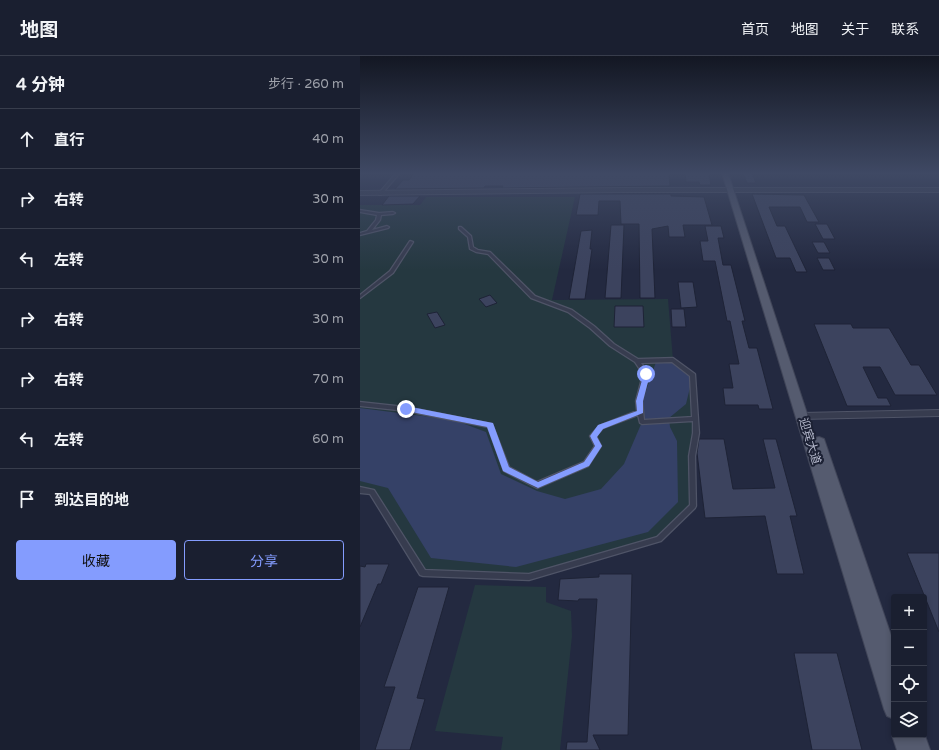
<!DOCTYPE html>
<html lang="zh">
<head>
<meta charset="utf-8">
<style>
	body { margin:0; font-family:"Varela Round","Noto Sans SC",sans-serif; background:#272c3c; color:#f1f3f6 }
	.controls { position:absolute; right:12px; bottom:12px; display:grid; overflow:hidden; border-radius:4px; box-shadow:0 2px 6px #0003 }
	.controls button { width:36px; height:36px; display:grid; place-items:center; padding:0; border:0; border-bottom:1px solid #383d4c; background:#1a1f30; color:#f1f3f6; font:20px sans-serif }
	.stop { position:absolute; width:12px; height:12px; margin:-9px; border:3px solid #849cfe; border-radius:50%; background:#fff }
	.stop.end { background:#849cfe; border-color:#fff; box-shadow:0 1px 4px #0008 }
	.list { margin:0; padding:0; list-style:none }
	h2 { display:flex; justify-content:space-between; align-items:center; height:52px; margin:0; padding:0 16px; font-size:17px }
	h2 small { font-size:13px; font-weight:400; color:#9fa2ab }
	.list li { display:grid; grid-template-columns:26px 1fr auto; gap:12px; align-items:center; box-sizing:border-box; height:60px; padding:0 16px; border-top:1px solid #383d4c }
	.list b { display:block; font-size:15px; white-space:nowrap }
	.list em { font-size:13px; font-style:normal; color:#9fa2ab }
	.actions { display:flex; gap:8px; padding:12px 16px }
	.actions a { flex:1; padding:9px 0; border:1px solid #849cfe; border-radius:4px; text-align:center; font-size:14px; color:#849cfe }
	.actions .main { background:#849cfe; color:#111 }
	.icon { flex:none; width:22px; height:22px; fill:none; stroke:currentColor; stroke-width:2; stroke-linecap:round; stroke-linejoin:round }
	.map { position:relative; flex:none; width:579px; height:694px; overflow:hidden }
	header { display:flex; align-items:center; gap:24px; box-sizing:border-box; height:56px; padding:0 20px; background:#1a1f30; border-bottom:1px solid #383d4c }
	header strong { font-size:19px }
	nav { display:flex; gap:22px; margin-inline-start:auto; font-size:14px }
	main { display:flex }
	aside { flex:1; background:#1a1f30 }
	.map>svg:first-child { display:block }
</style>
</head>
<body>
<header>
<strong>地图</strong>
<nav><a>首页</a><a>地图</a><a>关于</a><a>联系</a></nav>
</header>
<main>
<aside>
<h2>4 分钟<small>步行 · 260 m</small></h2>
<ul class="list">
<li><svg class="icon" aria-label="ahead" viewBox="0 0 24 24"><path d="M12 20V5M6 11l6-6 6 6"/></svg><div><b>直行</b></div><em>40 m</em></li>
<li><svg class="icon" aria-label="right" viewBox="0 0 24 24"><path d="M7 20v-9h11M14 6l5 5-5 5"/></svg><div><b>右转</b></div><em>30 m</em></li>
<li><svg class="icon" aria-label="left" viewBox="0 0 24 24"><path d="M17 20v-9H6M10 6l-5 5 5 5"/></svg><div><b>左转</b></div><em>30 m</em></li>
<li><svg class="icon" aria-label="right" viewBox="0 0 24 24"><path d="M7 20v-9h11M14 6l5 5-5 5"/></svg><div><b>右转</b></div><em>30 m</em></li>
<li><svg class="icon" aria-label="right" viewBox="0 0 24 24"><path d="M7 20v-9h11M14 6l5 5-5 5"/></svg><div><b>右转</b></div><em>70 m</em></li>
<li><svg class="icon" aria-label="left" viewBox="0 0 24 24"><path d="M17 20v-9H6M10 6l-5 5 5 5"/></svg><div><b>左转</b></div><em>60 m</em></li>
<li><svg class="icon" aria-label="arrive" viewBox="0 0 24 24"><path d="M6 21V4h12l-3 4 3 4H6"/></svg><div><b>到达目的地</b></div></li>
</ul>
<div class="actions"><a class="main">收藏</a><a>分享</a></div>
</aside>
<div class="map">
<svg width="579" height="694" viewBox="0 0 579 694">
	<rect width="100%" height="100%" fill="#232940"/>
	<path fill="#253840" d="M66 141H215L192 244 308 243 313 304 333 319 336 377 332 400 333 450 299 483 169 521 63 517 12 436 0 434V149H60Z
		M115 529 186 531V546L211 555 212 580 200 694H141L143 681 75 675Z"/>
	<path fill="#354167" d="M313 304 333 319 326 348 309 362 310 371 317 385 318 446 288 476 156 511 71 502 28 432 0 425V352L94 364 126 376 141 418 177 435 205 443 241 433 264 408 282 366 280 352 296 306Z"/>
	<path fill="#3c435e" stroke="#1e2336" d="M54 117H309L310 130 142 132 143 130H125L124 132 35 133 43 124H49Z
		M325 117H349L351 129H340L339 126H326Z
		M383 117H392L396 127H387Z
		M220 138H311V140L344 141 352 169H323L325 181H309L308 170 292 173 295 242H280L279 168H261L260 145H239L238 159H216Z
		M392 138 444 139 459 166H447L440 151H409L417 170H425L447 216H436L430 202H416Z
		M29 140H60L53 148 22 149Z
		M455 168H467L475 183H463Z
		M251 169H264L261 242H245Z
		M345 170H361L364 182H358L363 209H371L385 265H382L389 292H397L413 353H399L398 349H365L363 332H373L369 308H379L370 265H367L355 205H343L340 185H348Z
		M232 174 230 193H232L225 243H209L221 175Z
		M452 186H464L470 197H458Z
		M457 202H469L475 214H463Z
		M318 226H333L337 251 321 252Z
		M130 239 137 247 126 251 119 243Z
		M255 250H283L284 271H254Z
		M311 253H324L326 271H312Z
		M77 256 85 269 75 272 67 258Z
		M454 268H491L493 272H529L551 309H559L577 339H535L520 311H503L518 342H527L531 350H487Z
		M339 383H364L373 433 415 432 403 383H416L437 460H430L444 518H417L405 460 345 462 337 397Z
		M547 497H579V576Z
		M6 508H29L21 528H18L0 571V510L5 511Z
		M239 518H272L268 679H233L240 694H206L207 686H227L237 543H219L218 545 198 544 200 523 239 521Z
		M58 531H89L57 642 65 643 50 694H15L35 631H24Z
		M434 597H477L502 694H452Z"/>
	<g fill="none" stroke-linecap="round" stroke-linejoin="round">
		<defs>
			<path id="pedestrian" d="M0 154 19 157 33 156 35 157 33 158 21 159 20 164 12 174 27 170 29 171 28 172 0 179V177L7 175 16 164 17 159 0 156Z
				M99 171H101L111 180 113 191 118 194 130 196 175 240 212 254 234 270 254 288 278 303 313 302 335 318 339 377 335 400 336 450 335 452 301 485 169 524 63 520 60 519 10 438 0 437V431L14 434 65 514 169 518 297 481 330 449 329 400 333 377V365L282 368 280 367 278 359 243 372 236 380 241 390 228 410 177 432 144 415 128 371 46 355 0 350V346L46 351 132 368 149 411 177 426 224 406 235 390 230 380 239 370 277 355 276 345 283 318 275 306 250 290 230 272 208 256 171 242 128 198 116 196 110 193 108 181 99 173ZM312 306 330 320 332 361 284 364 282 345 289 318 281 307Z
				M50 185 53 186 33 217 0 242V239L30 215Z"/>
			<path id="minor" d="M36 117H40L21 139H19V137Z"/>
			<path id="tertiary" d="M263 132H579V136H263L0 139V135Z
				M579 354V360L442 363 437 360 442 357Z"/>
			<path id="primary" d="M362 117H368L455 382 459 381 464 383 465 386 534 588V663L527 660 524 653Z
				M534 674V679H564V677L570 694H537L532 679Z"/>
		</defs>
		<use href="#pedestrian" stroke="#4f5467" stroke-width="2.5"/>
		<use href="#minor" stroke="#4f5467" stroke-width="2"/>
		<use href="#tertiary" stroke="#4f5467" stroke-width="2"/>
		<use href="#primary" stroke="#404558" stroke-width="2"/>
		<use href="#pedestrian" fill="#373c4f" fill-rule="evenodd"/>
		<use href="#minor" fill="#373c4f" fill-rule="evenodd"/>
		<use href="#tertiary" fill="#373c4f" fill-rule="evenodd"/>
		<use href="#primary" fill="#555b6f" fill-rule="evenodd"/>
	</g>
	<linearGradient id="sky" x2="0" y2="1"><stop stop-color="#131723"/><stop offset="0.55" stop-color="#3f4964"/><stop offset="1" stop-color="#3f4964" stop-opacity="0"/></linearGradient>
	<rect width="579" height="214" fill="url(#sky)"/>
	<path fill="#849cfe" d="M284 317 290 318 283 345V357L243 373 237 381 242 390 229 410 178 432 143 415 127 371 46 355 42 353 46 350 133 367 149 411 178 426 224 406 235 390 230 380 238 369 277 355 276 345Z"/>
	<g text-anchor="middle" stroke-width="4" stroke-linejoin="round" paint-order="stroke">
		<g font-size="12" fill="#b3b7ca" stroke="#1c2134">
			<text transform="translate(450 385) rotate(73)" y="4">迎宾大道</text>
		</g>
	</g>
</svg>
<div class="controls">
<button>+</button>
<button>−</button>
<button><svg class="icon" aria-label="locate" viewBox="0 0 24 24"><circle cx="12" cy="12" r="6"/><path d="M12 2v4M12 18v4M2 12h4M18 12h4"/></svg></button>
<button><svg class="icon" aria-label="layers" viewBox="0 0 24 24"><path d="M12 4l9 5-9 5-9-5zM3 14l9 5 9-5"/></svg></button>
</div>
<div class="stop" style="left:286px;top:318px"></div>
<div class="stop end" style="left:46px;top:353px"></div>
</div>
</main>
</body>
</html>
